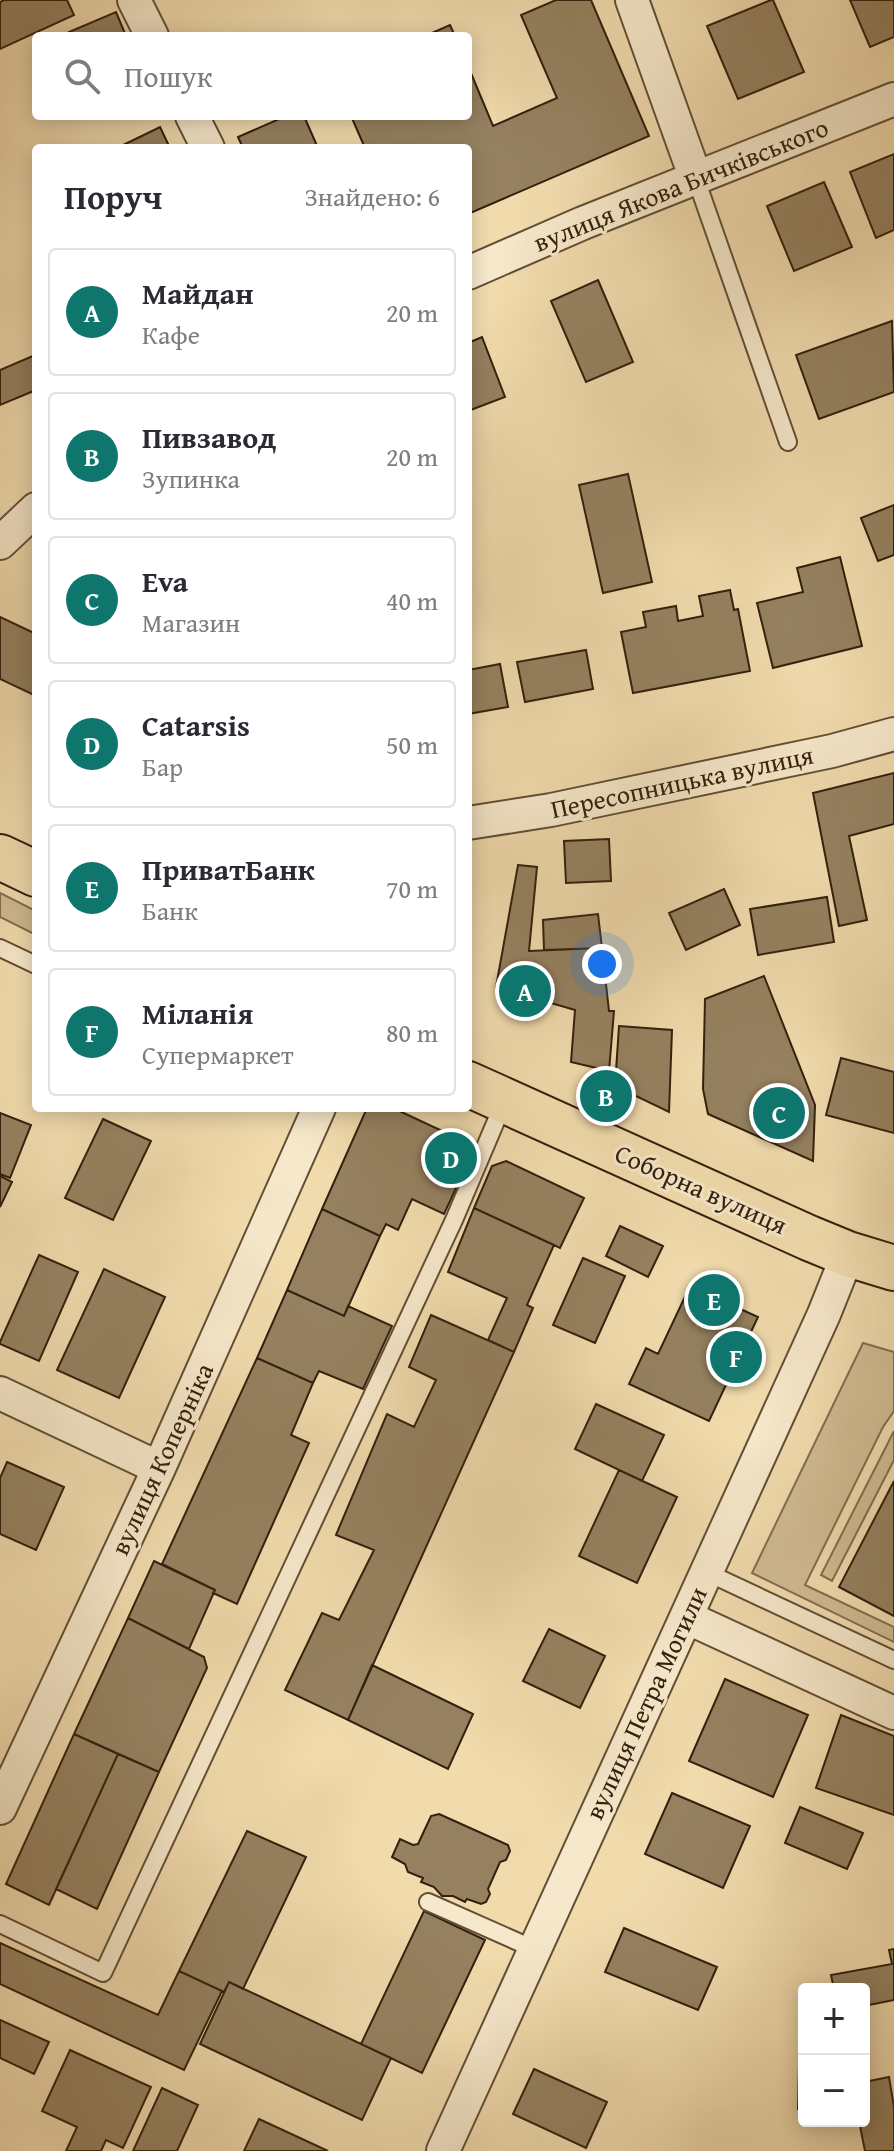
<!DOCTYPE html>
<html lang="uk">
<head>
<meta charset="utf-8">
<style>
	body { margin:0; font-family:"Gentium Book Plus",serif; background:#f2f2f3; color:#2b2b33 }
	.controls { position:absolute; right:24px; bottom:24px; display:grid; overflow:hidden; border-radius:8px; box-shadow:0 4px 20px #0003 }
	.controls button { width:72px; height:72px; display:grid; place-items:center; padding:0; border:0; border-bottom:2px solid #e1e1e2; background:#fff; color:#2b2b33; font:40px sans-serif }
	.you { position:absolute; left:602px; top:964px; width:28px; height:28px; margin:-20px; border:6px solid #fff; border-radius:50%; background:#1a73e8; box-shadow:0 0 0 12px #1a73e833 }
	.badge { display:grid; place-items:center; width:52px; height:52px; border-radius:50%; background:#0f766e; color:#fff; font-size:26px; font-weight:700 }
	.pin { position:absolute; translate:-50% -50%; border:4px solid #fff; box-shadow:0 2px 8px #0006 }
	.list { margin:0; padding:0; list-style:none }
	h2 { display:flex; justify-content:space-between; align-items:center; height:104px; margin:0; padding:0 32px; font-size:34px }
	h2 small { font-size:26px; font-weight:400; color:#7c7c81 }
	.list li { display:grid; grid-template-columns:52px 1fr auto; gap:24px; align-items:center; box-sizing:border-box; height:128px; margin:0 16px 16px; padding:0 16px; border:2px solid #e1e1e2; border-radius:8px }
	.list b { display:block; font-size:30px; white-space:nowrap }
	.list p { margin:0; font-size:26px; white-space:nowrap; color:#7c7c81 }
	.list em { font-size:26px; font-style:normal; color:#7c7c81 }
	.icon { flex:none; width:44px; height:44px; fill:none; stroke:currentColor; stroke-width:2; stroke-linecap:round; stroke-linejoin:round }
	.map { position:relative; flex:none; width:894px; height:2151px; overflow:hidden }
	.search { position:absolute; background:#fff; box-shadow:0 4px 20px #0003; left:32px; top:32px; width:440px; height:88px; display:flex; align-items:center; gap:20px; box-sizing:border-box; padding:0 28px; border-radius:8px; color:#7c7c81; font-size:30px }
	.panel { position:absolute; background:#fff; box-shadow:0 4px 20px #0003; left:32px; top:144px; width:440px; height:968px; border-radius:8px }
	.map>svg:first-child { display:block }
</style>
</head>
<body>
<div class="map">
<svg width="894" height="2151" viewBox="0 0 894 2151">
	<rect width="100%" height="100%" fill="#f1dbad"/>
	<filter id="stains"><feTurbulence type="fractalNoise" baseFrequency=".0025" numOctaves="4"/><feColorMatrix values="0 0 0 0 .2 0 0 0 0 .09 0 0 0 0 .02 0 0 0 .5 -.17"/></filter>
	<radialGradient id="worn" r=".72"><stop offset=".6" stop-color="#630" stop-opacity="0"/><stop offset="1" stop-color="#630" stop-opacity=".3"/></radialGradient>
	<path fill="#d1bb92" stroke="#826d50" stroke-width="2" d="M0 893 36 911V935L0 917Z
		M863 1343 894 1352V1411L883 1427 805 1585 894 1627V1642L752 1573Z
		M894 1431V1460L832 1581 821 1575Z"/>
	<path fill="#958160" stroke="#321f0d" stroke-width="2" d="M4 0H67L74 15 0 49V2Z
		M556 0H591L649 136 468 214V148H365L351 116H468V66L493 126 557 98 521 15Z
		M771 0H773L804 72 738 99 707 26Z
		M850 0H894V37L870 47Z
		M116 12 126 36H71L69 32Z
		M450 25 455 36H425Z
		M286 116H304L318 148H243L238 137Z
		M160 127 170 148H117Z
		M894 154V230L876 238 850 172Z
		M824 182 852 247 794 271 767 206Z
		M598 280 633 362 586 382 551 301Z
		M892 321 894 392 819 419 796 355Z
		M482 337 505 397 468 411V343Z
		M35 355 36 390 0 405V370Z
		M628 474 652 582 603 593 579 485Z
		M894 505V555L878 561 861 518Z
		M840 557 862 646 773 668 757 603 803 592 797 568Z
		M730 590 734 610 738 609 750 671 633 693 621 632 646 627 643 612 676 606 678 621 703 616 699 596Z
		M0 617 36 634V696L0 679Z
		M586 650 593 689 525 702 517 662Z
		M500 664 508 707 468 714V670Z
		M894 773V824L849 836 867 920 839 926 813 793Z
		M609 839 611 881 566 883 564 841Z
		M518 865 537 867 529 951 602 948 609 1011H614L609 1071 571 1062 575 1010 496 987Z
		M724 889 740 925 686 950 669 913Z
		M827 897 834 942 758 955 750 909Z
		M598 914 602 948 544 950 543 920Z
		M764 976 815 1105 813 1161 708 1114 703 1089 705 999Z
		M619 1026 672 1030 669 1112 615 1086Z
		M841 1058 894 1072V1133L826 1115Z
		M367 1108H393L468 1143 471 1156 444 1214 412 1199 398 1230 386 1224 380 1236 322 1209Z
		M0 1113 31 1125 10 1178 0 1174Z
		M103 1119 151 1141 113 1220 65 1198Z
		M506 1161 584 1198 560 1248 474 1208 492 1166Z
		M0 1176 12 1182 0 1207Z
		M474 1208 554 1245 527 1305 533 1308 514 1352 488 1340 507 1298 448 1272Z
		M322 1209 380 1236 344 1316 287 1290Z
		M620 1226 663 1246 648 1277 606 1256Z
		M39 1255 78 1272 39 1361 0 1344V1342Z
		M583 1258 625 1276 595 1343 553 1325Z
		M104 1269 165 1297 119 1398 57 1370Z
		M690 1286 758 1317 709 1421 629 1384 646 1348 658 1354Z
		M287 1290 344 1316 348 1306 392 1326 363 1389 319 1371 313 1383 257 1358Z
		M431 1315 514 1352 348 1720 285 1690 322 1613 339 1620 374 1550 336 1535 387 1414 414 1427 436 1380 409 1367Z
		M257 1358 313 1383 291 1435 309 1443 237 1604 213 1593 215 1590 162 1564Z
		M596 1404 664 1435 642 1481 575 1449Z
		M7 1462 64 1487 36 1550 0 1534V1478Z
		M619 1470 677 1497 637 1583 579 1556Z
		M894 1481V1616L839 1587Z
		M154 1561 215 1590 189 1649 128 1618Z
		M128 1618 204 1657 207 1668 159 1772 74 1734Z
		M549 1629 605 1656 580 1708 523 1681Z
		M372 1665 473 1714 448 1769 348 1720Z
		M725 1679 808 1715 773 1797 689 1761Z
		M841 1715 894 1736V1815L816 1788Z
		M74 1734 118 1754 49 1905 6 1884Z
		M118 1754 159 1772 97 1909 56 1889Z
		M672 1793 750 1826 723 1888 645 1854Z
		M800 1807 863 1833 847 1869 785 1843Z
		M439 1814 508 1845 510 1851 506 1860 500 1862 488 1889 490 1894 486 1902 481 1904 467 1899 465 1902 453 1896H442L434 1887 421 1882 423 1878 408 1872 405 1864 392 1857 400 1839 413 1845 418 1844 431 1816Z
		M247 1831 306 1857 243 1989 229 1982 224 1992 179 1971Z
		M424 1911 485 1940 422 2073 361 2044Z
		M624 1928 717 1967 698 2010 605 1972Z
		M0 1943 158 2015 179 1971 222 1991 184 2070 0 1984Z
		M894 1949V2000L864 2006V1989H834L831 1975 892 1964 889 1950Z
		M229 1982 391 2058 362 2120 200 2044Z
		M0 2020 49 2042 34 2074 0 2058Z
		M70 2050 151 2087 123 2148 106 2140 101 2151H66L77 2127 42 2111Z
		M799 2065H804V2109H798Z
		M534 2069 607 2102 586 2148 513 2114Z
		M889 2077 894 2107V2151H865L859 2121H864V2082Z
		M162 2088 198 2105 177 2151H133Z
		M259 2119 328 2151H244Z"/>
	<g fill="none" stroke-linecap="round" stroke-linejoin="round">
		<defs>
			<path id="lane" d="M696 179 788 442
				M0 948 36 965
				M706 1572 894 1660
				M428 1902 534 1949
				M0 1924 103 1973 454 1220 505 1100"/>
			<path id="street" d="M134 0 152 36
				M632 0 696 179
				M192 116 208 148
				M468 273 583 223 894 99
				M0 543 36 509
				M468 823 551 810 832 751 894 734
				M0 1393 159 1468
				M686 1617 894 1713
				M0 1808 159 1468 319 1108
				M443 2151 824 1314 848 1254"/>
			<path id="primary" d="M0 857 36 874
				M468 1084 809 1238 848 1254 894 1268"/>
		</defs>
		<use href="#lane" stroke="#624e35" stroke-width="20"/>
		<use href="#street" stroke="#624e35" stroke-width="36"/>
		<use href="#primary" stroke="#321f0d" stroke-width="48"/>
		<use href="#lane" stroke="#f6e8ca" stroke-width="16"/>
		<use href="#street" stroke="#f6e8ca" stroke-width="32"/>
		<use href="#primary" stroke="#f1dbad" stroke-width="44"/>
	</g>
	<g text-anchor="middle" stroke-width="6" stroke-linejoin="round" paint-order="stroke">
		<g font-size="26" fill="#321f0d" stroke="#f6e8ca">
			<text transform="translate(681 185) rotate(-22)" y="9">вулиця Якова Бичківського</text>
			<text transform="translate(682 782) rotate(-12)" y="9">Пересопницька вулиця</text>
			<text transform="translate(701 1189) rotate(24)" y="9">Соборна вулиця</text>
			<text transform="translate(162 1459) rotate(-65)" y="9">вулиця Коперніка</text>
			<text transform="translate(646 1703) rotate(-65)" y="9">вулиця Петра Могили</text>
		</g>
	</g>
	<rect width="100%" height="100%" filter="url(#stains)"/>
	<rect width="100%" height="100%" fill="url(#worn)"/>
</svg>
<div class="controls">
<button>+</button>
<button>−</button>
</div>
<div class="you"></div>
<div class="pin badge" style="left:525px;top:991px">A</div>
<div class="pin badge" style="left:606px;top:1096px">B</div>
<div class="pin badge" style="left:779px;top:1113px">C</div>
<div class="pin badge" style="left:451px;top:1158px">D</div>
<div class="pin badge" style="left:714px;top:1300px">E</div>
<div class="pin badge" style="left:736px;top:1357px">F</div>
<div class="search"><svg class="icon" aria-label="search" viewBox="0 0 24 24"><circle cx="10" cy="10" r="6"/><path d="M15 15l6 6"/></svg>Пошук</div>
<section class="panel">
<h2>Поруч<small>Знайдено: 6</small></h2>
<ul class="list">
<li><span class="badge">A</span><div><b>Майдан</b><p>Кафе</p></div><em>20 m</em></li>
<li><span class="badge">B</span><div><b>Пивзавод</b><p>Зупинка</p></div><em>20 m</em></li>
<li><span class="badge">C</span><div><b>Eva</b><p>Магазин</p></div><em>40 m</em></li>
<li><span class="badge">D</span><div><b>Catarsis</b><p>Бар</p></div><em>50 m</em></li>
<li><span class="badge">E</span><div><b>ПриватБанк</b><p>Банк</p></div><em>70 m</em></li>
<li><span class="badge">F</span><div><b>Міланія</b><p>Супермаркет</p></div><em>80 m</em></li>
</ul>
</section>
</div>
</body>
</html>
